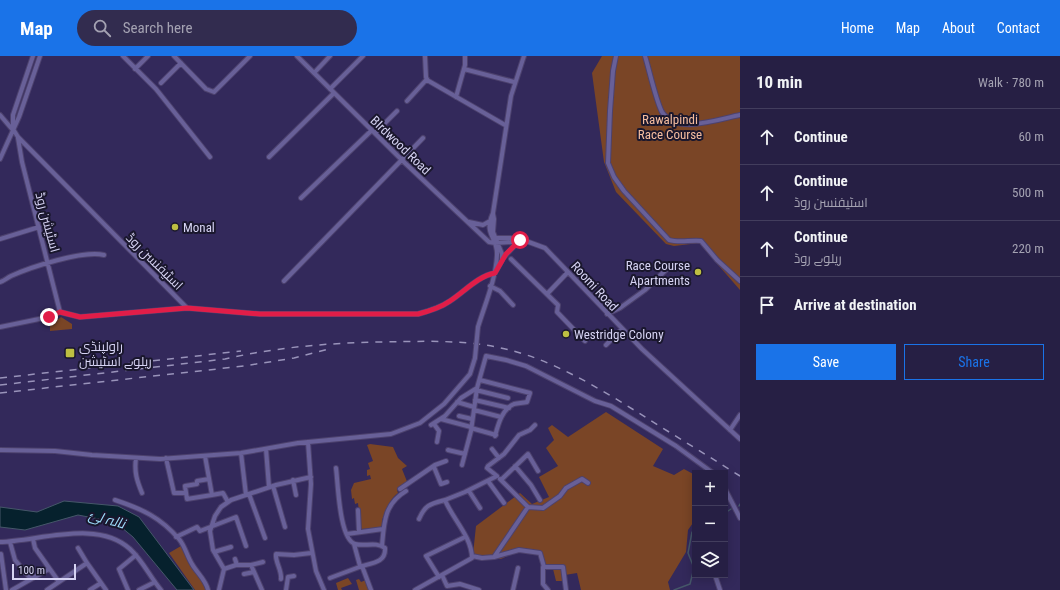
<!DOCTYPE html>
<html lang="en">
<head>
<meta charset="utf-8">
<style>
	body { margin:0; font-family:"Roboto Condensed",Cairo,sans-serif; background:#322c4f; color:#f1f3f6 }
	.controls { position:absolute; right:12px; bottom:12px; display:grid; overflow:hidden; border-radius:0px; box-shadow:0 2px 10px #0003 }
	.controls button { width:36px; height:36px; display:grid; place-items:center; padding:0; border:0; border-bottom:1px solid #423d5d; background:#261f44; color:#f1f3f6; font:20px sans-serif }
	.scale { position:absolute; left:12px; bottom:10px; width:64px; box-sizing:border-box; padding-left:4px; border:2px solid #d7d4f4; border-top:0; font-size:11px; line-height:14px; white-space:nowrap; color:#d7d4f4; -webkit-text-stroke:3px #1a172d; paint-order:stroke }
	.stop { position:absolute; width:12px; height:12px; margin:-9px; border:3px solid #e11d48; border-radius:50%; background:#fff }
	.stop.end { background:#e11d48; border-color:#fff; box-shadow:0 1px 4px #0008 }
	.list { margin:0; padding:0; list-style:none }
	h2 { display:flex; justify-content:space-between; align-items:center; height:52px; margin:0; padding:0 16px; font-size:17px }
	h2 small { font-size:13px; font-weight:400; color:#a4a2b2 }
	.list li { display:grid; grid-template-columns:26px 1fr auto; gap:12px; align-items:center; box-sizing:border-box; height:56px; padding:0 16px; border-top:1px solid #423d5d }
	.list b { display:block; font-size:15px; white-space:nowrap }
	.list p { margin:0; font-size:13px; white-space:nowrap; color:#a4a2b2 }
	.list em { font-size:13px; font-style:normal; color:#a4a2b2 }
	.actions { display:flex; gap:8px; padding:12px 16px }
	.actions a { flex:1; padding:9px 0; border:1px solid #1a73e8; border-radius:0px; text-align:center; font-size:14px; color:#1a73e8 }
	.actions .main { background:#1a73e8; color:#fff }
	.icon { flex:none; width:22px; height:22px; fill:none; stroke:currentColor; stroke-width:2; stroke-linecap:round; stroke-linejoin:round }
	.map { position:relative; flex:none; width:740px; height:534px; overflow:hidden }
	header { display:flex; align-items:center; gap:24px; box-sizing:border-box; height:56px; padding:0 20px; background:#1a73e8; color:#fff }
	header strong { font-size:19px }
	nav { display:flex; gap:22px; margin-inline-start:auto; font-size:14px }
	.search { width:280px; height:36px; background:#322c4f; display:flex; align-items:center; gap:10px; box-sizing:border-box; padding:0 14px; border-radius:22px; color:#a4a2b2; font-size:15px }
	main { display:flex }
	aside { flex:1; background:#261f44 }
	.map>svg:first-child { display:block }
</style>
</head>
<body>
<header>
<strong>Map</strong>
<div class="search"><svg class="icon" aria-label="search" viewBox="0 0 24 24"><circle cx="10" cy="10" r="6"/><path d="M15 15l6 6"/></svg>Search here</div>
<nav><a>Home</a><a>Map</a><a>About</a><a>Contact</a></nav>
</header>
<main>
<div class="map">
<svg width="740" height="534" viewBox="0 0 740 534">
	<rect width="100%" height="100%" fill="#33295b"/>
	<path fill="#7a4526" d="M602 0H740V234L699 187 674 190 666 188 616 136 604 106 592 17Z
		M61 261 72 268V273L50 275V270Z
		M606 356 663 393 653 410 674 419 684 413 695 419V464L688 474 686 496 668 526 670 534H581L577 517 565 519 563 525H556L552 509 543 508 539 499 516 496 501 503 473 498 476 470 520 437 532 448 549 441 539 421 558 410 546 392 554 384 548 372 552 369 568 381Z
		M370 388 393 391 398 402 407 410 402 413 408 428 397 434 398 437C390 443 388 449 387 459L382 463V472L361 473 358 447 355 448 354 442 352 443 351 434 354 427 371 423 370 419 367 420V414L370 413 368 407 373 405 367 389Z
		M181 490 189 508 206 529V534H195L169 497Z
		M348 522 352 528 341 532 342 534H338L336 527Z
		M359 523 361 526 366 524 371 534H359L356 524Z"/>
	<path fill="#06212d" stroke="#455769" d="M64 445 118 450 139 461 194 534H177L133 481 115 466 78 459 25 474 0 471V451L37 456Z"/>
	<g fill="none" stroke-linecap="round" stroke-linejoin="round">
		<path stroke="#455769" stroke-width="1.5" d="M739 450 740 448
			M725 457 731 453
			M674 534 690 528 694 512 688 497 692 476 695 474"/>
		<defs>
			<path id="minor" d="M33 0 13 59V73L18 81 187 252 260 258H418C429 255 440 252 450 245 464 236 478 220 495 217
				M123 0 156 33 210 101
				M174 0 206 33 214 36 250 0
				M297 0 405 107 489 186 495 187 526 185 545 192 642 293 740 383
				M425 0 426 21 427 24 505 69
				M616 0 613 15 610 55 608 107 614 121 624 135 669 184C679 187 690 184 701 185L717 204 740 225
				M645 0C649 13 656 45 662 56 677 79 719 63 740 59
				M135 13 148 0
				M464 13 514 26
				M314 17 330 0
				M161 27 181 7
				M330 33 363 0
				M456 41 465 9V0
				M407 45 427 23
				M0 59 12 73
				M375 77 397 55
				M18 82 22 106 60 256
				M269 101 334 37
				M0 103 19 61 40 0
				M301 142 372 74
				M493 158 494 163 493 176 502 198V204L496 215
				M469 166 483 169 490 165
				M495 182H510L519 184
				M0 183 39 171
				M502 203 519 185
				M511 203 558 249 557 256 585 285
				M284 225 423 82
				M0 226C4 225 7 222 11 220 31 211 83 194 104 199
				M490 230 500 235 513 249
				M547 238 568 216
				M607 258 620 252 645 234 671 209
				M0 271 44 262 60 256 80 261 187 252
				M478 271C485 248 496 223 497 199 498 181 483 179 493 157L511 40 524 0
				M606 289 622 273
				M480 324 530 337 527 346C523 347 519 347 514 348 502 353 498 369 495 380
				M476 334 508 342
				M475 344 509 352
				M457 346 474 351
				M474 354 501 361
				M459 360 472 363
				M441 363 471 371
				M434 368 439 375 437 386
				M431 369 445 360 461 342 477 332
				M471 372 496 379
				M730 374 740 359
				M308 386 311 428 308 473 316 515 324 534
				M266 393 269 431
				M492 393 499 402
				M0 394 55 395 92 399 160 403 241 397 298 387 391 378 420 367 444 348 470 318 475 302
				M448 394 465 398
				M241 397 246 439
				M205 400 212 439 223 437 228 446
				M136 402C134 416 137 425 142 437
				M166 402 174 437H186
				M462 409 471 375 477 332 486 300 506 304 526 310 595 345 611 350 676 390 713 417
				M515 410 531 429 540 444
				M434 411 441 428 447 426
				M336 412C338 426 339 483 355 488 365 491 375 485 385 492 386 506 373 507 362 510L371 534
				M209 423 197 425V428L185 430 187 443 212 439
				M500 423 528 451
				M293 424 296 439
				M501 424 528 398 538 415
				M488 425 504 447
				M273 430 285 471
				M400 433 435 409 446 405
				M725 433 740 462
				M469 435 480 452
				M249 438 265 482
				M115 444C142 453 160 461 179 483 185 490 187 500 192 508 197 517 206 524 208 534
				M358 454 359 476
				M419 463C425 449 430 448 445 444
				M347 478 383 473
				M176 481 197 471 200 475 236 461 246 490
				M33 483 35 492 59 526
				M0 486C39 485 98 463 130 493 143 505 150 521 161 534
				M10 486 15 504 31 523
				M354 488 360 510
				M382 490C384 467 384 448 406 435
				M78 492 87 507 106 534
				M214 496 231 491
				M1 498 6 534
				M472 500 482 502 494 501 528 451 543 452 560 440 566 432 582 423 588 427
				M494 501 519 494 540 497 544 511H563L566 534
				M235 503 237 509
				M251 509 263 506
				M543 511V528L548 534
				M224 513 236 509H251L262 534
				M244 518 254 516
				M442 519 447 530 460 528 479 534
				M715 519 720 534
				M439 521 426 500 465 481
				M330 522 362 510
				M281 523C282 514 275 506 276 498L294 499 311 497
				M12 534 49 513
				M47 534 87 507
				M90 534 101 527
				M128 534 119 513 136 499
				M139 534 155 526
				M219 534 224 513 213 494 210 475 215 460 221 451 231 444 276 429 311 421
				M286 534 288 521 294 520
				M415 534 472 502C472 481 452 462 445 444L465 436 497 420 487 412 488 410 504 398 519 379 530 374 535 369
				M513 534 518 512"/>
		</defs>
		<use href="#minor" stroke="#4d426e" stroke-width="6"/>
		<use href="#minor" stroke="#686098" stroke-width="4"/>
		<path stroke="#9993ba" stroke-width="1.5" stroke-dasharray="7 7" stroke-linecap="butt" d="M0 322 241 295
			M0 329 225 303C277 291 329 287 381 286 444 285 491 282 550 308 585 323 618 344 650 364 680 383 710 401 740 420
			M0 337 244 310 294 302 329 293"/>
		<defs>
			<path id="minor-bridge" d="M475 302 478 271"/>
		</defs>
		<use href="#minor-bridge" stroke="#4d426e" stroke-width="6" stroke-linecap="butt"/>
		<use href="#minor-bridge" stroke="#686098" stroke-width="4"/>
	</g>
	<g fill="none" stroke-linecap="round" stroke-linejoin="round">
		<path stroke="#e11d48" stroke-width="5" d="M49 261 60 256 80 261 187 252 260 258H418C430 255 440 252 450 245 464 236 478 220 495 217L506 198 520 184"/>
	</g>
	<g fill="#bebf42" stroke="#1a172d" stroke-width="1.5">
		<circle cx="175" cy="171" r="4"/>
		<circle cx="698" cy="216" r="4"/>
		<circle cx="566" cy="278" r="4"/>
		<rect x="65" y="292" width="10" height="10" rx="2"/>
	</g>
	<g text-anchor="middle" stroke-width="4" stroke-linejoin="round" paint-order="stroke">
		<g font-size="13" fill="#f5bd9f" stroke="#1a172d">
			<text x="670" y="68">Rawalpindi<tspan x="670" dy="15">Race Course</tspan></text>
		</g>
		<g font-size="13" fill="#d7d4f4" stroke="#1a172d">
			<text transform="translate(401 89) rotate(44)" y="5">BIrdwood Road</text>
			<text transform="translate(48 166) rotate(75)" y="5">اسٹیشن روڈ</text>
			<text transform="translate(155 205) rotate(45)" y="5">اسٹیفنسن روڈ</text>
			<text transform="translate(595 230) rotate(47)" y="5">Roomi Road</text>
		</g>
		<g font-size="13" fill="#d7d4f4" stroke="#1a172d" text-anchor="start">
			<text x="183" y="176">Monal</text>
			<text x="690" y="214" text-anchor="end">Race Course<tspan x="690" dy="15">Apartments</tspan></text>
			<text x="574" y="283">Westridge Colony</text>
			<text x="79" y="295">راولپنڈی<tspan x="79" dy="15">ریلوے اسٹیشن</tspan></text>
		</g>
		<g font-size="14" font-style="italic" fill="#9eddfb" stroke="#1a172d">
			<text transform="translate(107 463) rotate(15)" y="5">نالہ لئ</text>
		</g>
	</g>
</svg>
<div class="controls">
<button>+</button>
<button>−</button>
<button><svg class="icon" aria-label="layers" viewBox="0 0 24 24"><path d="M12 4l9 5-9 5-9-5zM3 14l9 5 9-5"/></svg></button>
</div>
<div class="scale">100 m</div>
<div class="stop" style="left:520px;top:184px"></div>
<div class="stop end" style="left:49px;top:261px"></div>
</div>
<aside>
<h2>10 min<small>Walk · 780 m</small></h2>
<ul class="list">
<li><svg class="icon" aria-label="ahead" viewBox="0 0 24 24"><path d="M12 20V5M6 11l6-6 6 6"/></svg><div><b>Continue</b></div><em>60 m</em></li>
<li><svg class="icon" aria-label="ahead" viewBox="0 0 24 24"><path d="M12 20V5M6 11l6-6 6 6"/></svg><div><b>Continue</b><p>اسٹیفنسن روڈ</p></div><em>500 m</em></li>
<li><svg class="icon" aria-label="ahead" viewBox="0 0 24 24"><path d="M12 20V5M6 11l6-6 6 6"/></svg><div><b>Continue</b><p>ریلوے روڈ</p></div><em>220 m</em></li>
<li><svg class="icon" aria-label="arrive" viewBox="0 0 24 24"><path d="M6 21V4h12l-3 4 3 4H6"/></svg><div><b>Arrive at destination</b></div></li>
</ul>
<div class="actions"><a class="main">Save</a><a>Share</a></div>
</aside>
</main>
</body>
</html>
